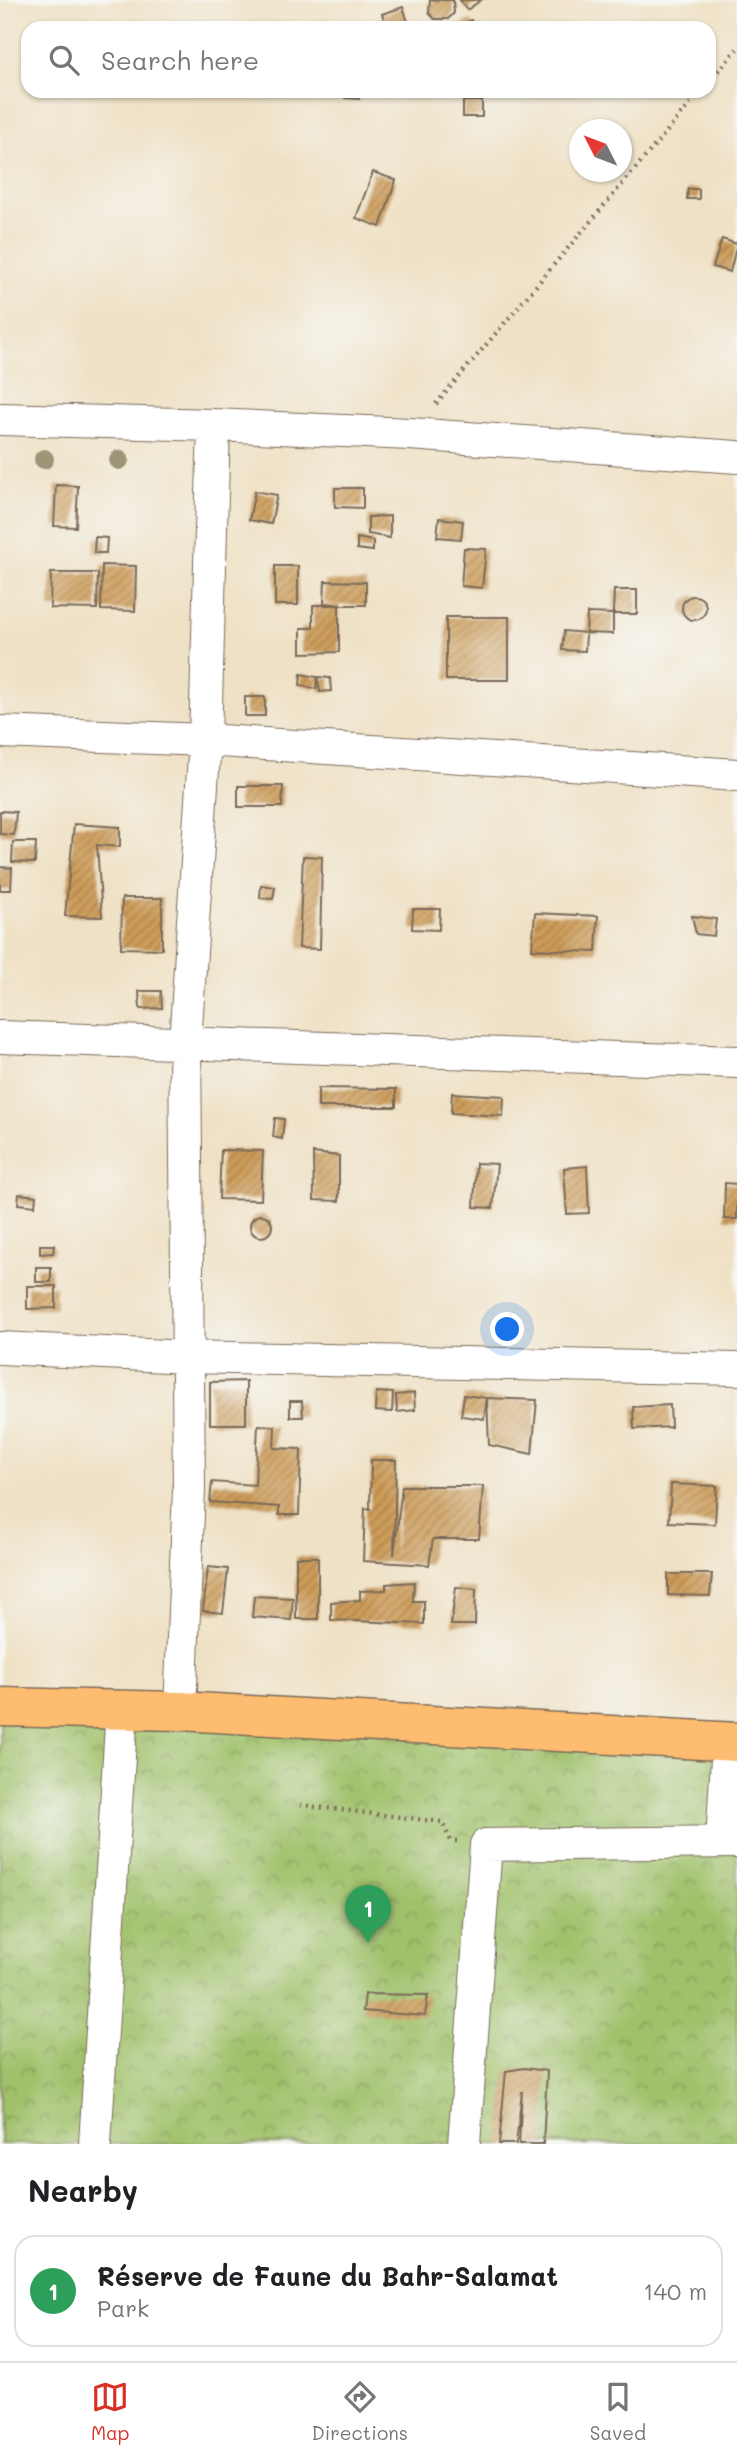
<!DOCTYPE html>
<html lang="en">
<head>
<meta charset="utf-8">
<style>
	body { margin:0; font-family:Mali,sans-serif; background:#f2f2f2; color:#202124 }
	.compass { position:absolute; left:569px; top:119px; width:63px; height:63px; border-radius:50%; background:#fff; box-shadow:0 2px 5px #0004; rotate:312deg }
	.you { position:absolute; left:508px; top:1330px; width:24px; height:24px; margin:-18px; border:5px solid #fff; border-radius:50%; background:#1a73e8; box-shadow:0 0 0 10px #1a73e833 }
	.badge { display:grid; place-items:center; width:46px; height:46px; border-radius:50%; background:#d93025; color:#fff; font-size:23px; font-weight:700 }
	.pin { position:absolute; translate:-50% -58px; filter:drop-shadow(0 2px 4px #0008) }
	.pin::after { content:''; position:absolute; top:37px; width:24px; height:21px; background:inherit; clip-path:polygon(0 0,100% 0,50% 100%) }
	.list { margin:0; padding:0; list-style:none }
	h2 { display:flex; justify-content:space-between; align-items:center; height:91px; margin:0; padding:0 28px; font-size:30px }
	h2 small { font-size:23px; font-weight:400; color:#757577 }
	.list li { display:grid; grid-template-columns:46px 1fr auto; gap:21px; align-items:center; box-sizing:border-box; height:112px; margin:0 14px 14px; padding:0 14px; border:2px solid #e0e0e0; border-radius:21px }
	.list b { display:block; font-size:26px; white-space:nowrap }
	.list p { margin:0; font-size:23px; white-space:nowrap; color:#757577 }
	.list em { font-size:23px; font-style:normal; color:#757577 }
	.icon { flex:none; width:38px; height:38px; fill:none; stroke:currentColor; stroke-width:2; stroke-linecap:round; stroke-linejoin:round }
	.map { position:relative; flex:none; width:737px; height:2144px; overflow:hidden }
	.search { position:absolute; background:#fff; box-shadow:0 2px 5px #0004; left:21px; right:21px; top:21px; height:77px; display:flex; align-items:center; gap:18px; box-sizing:border-box; padding:0 24px; border-radius:21px; color:#757577; font-size:26px }
	.sheet { height:217px; background:#fff }
	nav { display:flex; justify-content:space-around; align-items:center; box-sizing:border-box; height:98px; border-top:2px solid #e0e0e0; background:#fff; font-size:19px; color:#757577 }
	nav a { display:grid; justify-items:center; gap:4px }
	nav .on { color:#d93025 }
	.map>svg:first-child { display:block }
</style>
</head>
<body>
<div class="map">
<svg width="737" height="2144" viewBox="0 0 737 2144">
	<defs>
		<pattern id="park-crowns" width="20" height="18" patternUnits="userSpaceOnUse" patternTransform="scale(1.75)"><rect width="20" height="18" fill="#a0c16a"/><path d="M2 6a3 3 0 1 1 6 0M12 15a3 3 0 1 1 6 0" fill="none" stroke="#849d57"/></pattern>
		<pattern id="building-hatch" width="6" height="6" patternUnits="userSpaceOnUse" patternTransform="scale(1.75)"><rect width="6" height="6" fill="#cd9c59"/><path d="M-1 1l2-2M0 6l6-6M5 7l2-2" fill="none" stroke="#a87f49"/></pattern>
	</defs>
	<rect width="100%" height="100%" fill="#f6f6f2"/>
	<filter id="ink" filterUnits="userSpaceOnUse"><feTurbulence type="fractalNoise" baseFrequency=".0143" numOctaves="2"/><feDisplacementMap in="SourceGraphic" scale="14" xChannelSelector="R" yChannelSelector="G"/><feConvolveMatrix kernelMatrix="1 2 1 2 8 2 1 2 1" color-interpolation-filters="sRGB"/></filter>
	<filter id="wash" filterUnits="userSpaceOnUse"><feTurbulence type="fractalNoise" baseFrequency=".00686" numOctaves="4" result="noise"/><feDisplacementMap in="SourceGraphic" scale="28" xChannelSelector="R" yChannelSelector="G"/><feGaussianBlur stdDeviation="1.57" result="paint"/><feColorMatrix in="noise" values="0 0 0 0 0 0 0 0 0 0 0 0 0 0 0 0 0 1.4 0 .05"/><feComposite in="paint" operator="in"/></filter>
	<g filter="url(#wash)">
		<rect width="100%" height="100%" fill="#efe1c5"/>
		<path fill="url(#park-crowns)" stroke="#6e7644" stroke-width="2" d="M0 1707 737 1741V2144H0Z"/>
		<g id="blocks">
			<path fill="url(#building-hatch)" d="M430 0H453L454 13 448 19H435L429 13Z
				M460 0H481L467 10Z
				M403 7 409 25 400 28H387L382 14Z
				M471 20 475 28H453Z
				M346 91H360L359 99 345 98Z
				M463 101H482V117H463Z
				M373 172 396 180 380 227 356 218Z
				M688 189H699V199H687Z
				M722 239 737 244 730 272 713 267Z
				M56 485 78 486 76 527 54 526Z
				M335 488H363V508L335 507Z
				M255 491 277 495 271 524 249 520Z
				M390 516V538L368 534V517Z
				M439 518 463 521 461 539 437 537Z
				M95 537 107 538 106 553H94Z
				M357 538 373 541V551L357 549Z
				M464 548 486 549 482 588 461 586Z
				M102 565 136 566 135 611 101 610Z
				M275 566H298V605H275Z
				M51 573H98L97 609 50 608Z
				M325 581 366 582V605H339V652L301 653V628H313V605H339L324 603Z
				M614 590H637V614H613Z
				M682 608a12 12 0 1 1 24 0a12 12 0 1 1-24 0Z
				M587 613 613 614V634L586 633 585 651 562 650 564 631 586 633Z
				M446 617H509V680H446Z
				M301 674 317 677 316 689 300 685Z
				M317 677 330 678 331 691 320 692Z
				M245 697H265V716H245Z
				M238 786H283L282 807H238Z
				M0 811 16 812 14 835 0 834Z
				M74 824 120 827V847L97 845 102 917 65 916Z
				M13 842H36L35 863 12 862Z
				M303 856 322 857 320 949 299 948Z
				M0 867 12 868 11 890H0Z
				M261 885 275 887 273 899 260 898Z
				M122 898H162V949L121 948Z
				M413 909H440L439 930 412 929Z
				M535 913 598 916 596 952 532 949Z
				M692 916 716 919 714 936 696 934Z
				M139 991H161L162 1008 140 1009Z
				M318 1088 396 1089V1107H318Z
				M452 1093 504 1096 503 1116 451 1113Z
				M275 1118 284 1119 282 1139 273 1137Z
				M221 1150 263 1151 261 1200 219 1199Z
				M313 1153 339 1156V1201L314 1200Z
				M476 1163 497 1164 493 1208 474 1207Z
				M587 1166 589 1213 567 1214 564 1168Z
				M725 1183 737 1184V1219H724Z
				M19 1194 36 1196 35 1206 18 1204Z
				M250 1226a11 11 0 1 1 22 0a11 11 0 1 1-22 0Z
				M40 1245H54L53 1253 40 1254Z
				M36 1267H51V1282H36Z
				M27 1286H56V1308L27 1309Z
				M246 1381V1424H210V1382Z
				M376 1392 393 1393 392 1412 375 1411Z
				M414 1393 415 1410 397 1412 396 1395Z
				M464 1395 487 1398 484 1419 461 1416Z
				M487 1398 537 1400 532 1454 489 1445Z
				M290 1401H302L303 1417H290Z
				M670 1405 671 1427 634 1429 633 1407Z
				M258 1425 275 1426 274 1448 301 1449 299 1515H279V1507L210 1502 212 1482 255 1485Z
				M371 1460H396L394 1555 402 1486H483L479 1539H433L429 1565 363 1561 365 1508 370 1509Z
				M671 1484 717 1486 715 1524 669 1522Z
				M296 1557H318V1619H296Z
				M208 1567 228 1569 223 1613 203 1611Z
				M668 1574H712L710 1596 668 1595Z
				M414 1582 413 1601H424V1624L331 1620V1602L360 1600V1591L386 1590V1584Z
				M456 1587 476 1589 475 1625H451Z
				M254 1596 293 1598 291 1620 252 1617Z
				M365 1994 428 1995 425 2016 363 2011Z
				M524 2068 547 2071 543 2144H519L522 2091 516 2144H499L506 2071Z"/>
		</g>
	</g>
	<g filter="url(#ink)">
		<use href="#blocks" fill-opacity="0" stroke="#7a6a58" stroke-width="2"/>
		<g fill="none" stroke-linecap="round" stroke-linejoin="round">
			<defs>
				<path id="street" d="M0 419 214 425 410 434 737 457
					M0 732 205 740 737 775
					M0 1037 737 1062
					M0 1348 188 1357 737 1369
					M180 1711 189 1489 185 1043 205 740 214 425
					M722 1842 728 1742
					M95 2144 122 1709
					M464 2144 486 1845 737 1842"/>
				<path id="primary" d="M0 1707 180 1711 737 1742"/>
			</defs>
			<use href="#street" stroke="#7a6a58" stroke-width="34"/>
			<use href="#primary" stroke="#7a6a58" stroke-width="41"/>
			<path stroke="#7a6a58" stroke-width="4.5" stroke-dasharray="2 5" stroke-linecap="butt" d="M709 82 737 49
				M436 404 701 91
				M300 1805 442 1822 451 1841H457"/>
			<use href="#street" stroke="#fff" stroke-width="32"/>
			<use href="#primary" stroke="#fdbc70" stroke-width="38"/>
		</g>
		<g fill="#9c9576">
			<circle cx="44" cy="459" r="10"/>
			<circle cx="119" cy="460" r="10"/>
		</g>
	</g>
</svg>
<svg class="compass" viewBox="-18 -18 36 36"><path d="M0-13l5 13h-10z" fill="#e53935"/><path d="M0 13l5-13h-10z" fill="#757577"/></svg>
<div class="you"></div>
<div class="pin badge" style="left:368px;top:1943px;background:#2e9e5b">1</div>
<div class="search"><svg class="icon" aria-label="search" viewBox="0 0 24 24"><circle cx="10" cy="10" r="6"/><path d="M15 15l6 6"/></svg>Search here</div>
</div>
<section class="sheet">
<h2>Nearby<small></small></h2>
<ul class="list">
<li><span class="badge" style="background:#2e9e5b">1</span><div><b>Réserve de Faune du Bahr-Salamat</b><p>Park</p></div><em>140 m</em></li>
</ul>
</section>
<nav>
<a class="on"><svg class="icon" aria-label="map" viewBox="0 0 24 24"><path d="M3 6l6-2 6 2 6-2v14l-6 2-6-2-6 2zM9 4v14M15 6v14"/></svg>Map</a>
<a><svg class="icon" aria-label="directions" viewBox="0 0 24 24"><path d="M12 3l9 9-9 9-9-9zM9 14v-3h6M13 9l2 2-2 2"/></svg>Directions</a>
<a><svg class="icon" aria-label="saved" viewBox="0 0 24 24"><path d="M7 4h10v16l-5-4-5 4z"/></svg>Saved</a>
</nav>
</body>
</html>
